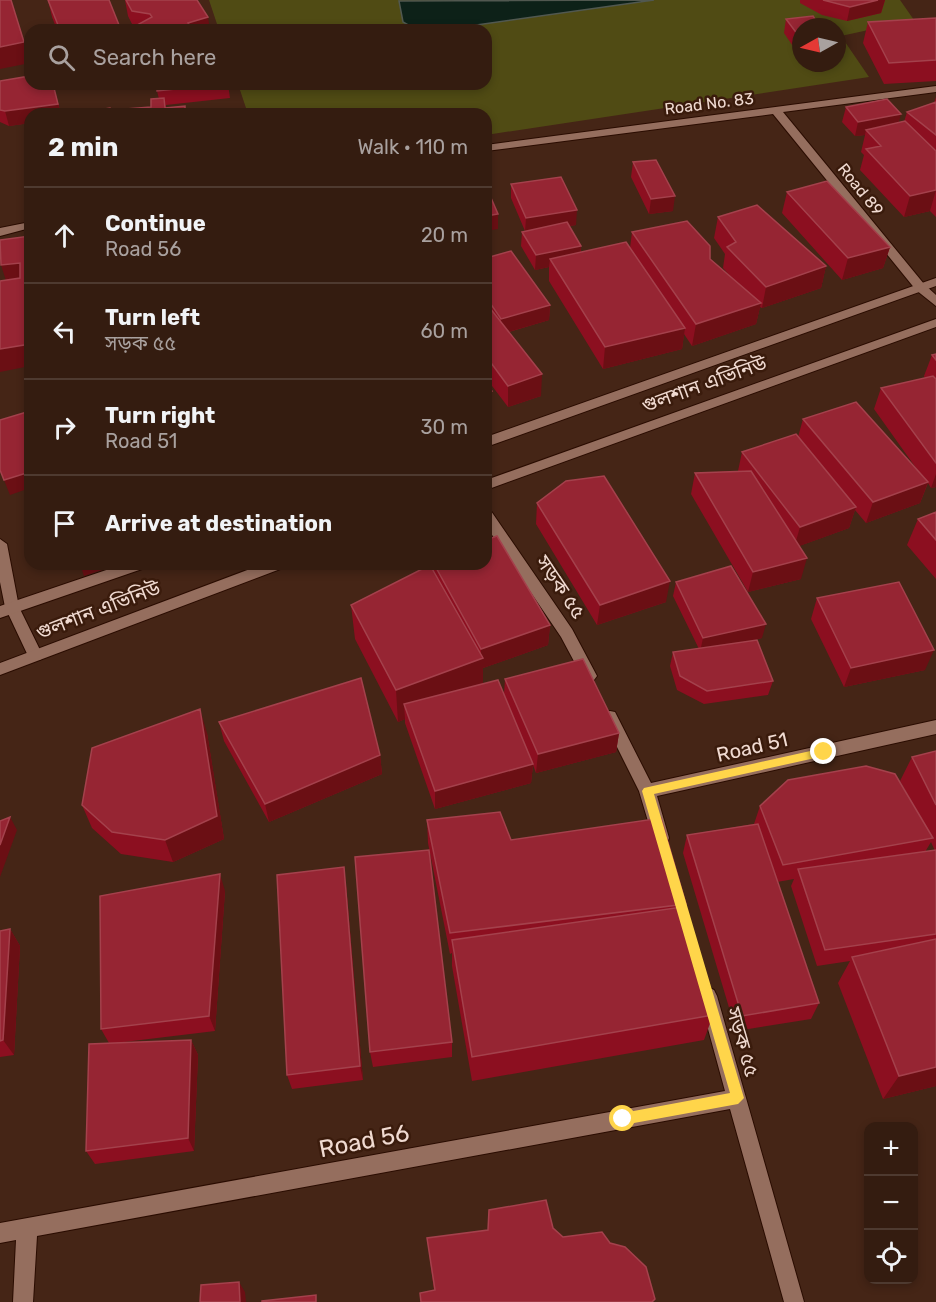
<!DOCTYPE html>
<html lang="en">
<head>
<meta charset="utf-8">
<style>
	body { margin:0; font-family:Rubik,"Noto Sans Bengali",sans-serif; background:#3f291e; color:#f1f3f6 }
	.controls { position:absolute; right:18px; bottom:18px; display:grid; overflow:hidden; border-radius:12px; box-shadow:0 3px 9px #0003 }
	.controls button { width:54px; height:54px; display:grid; place-items:center; padding:0; border:0; border-bottom:2px solid #4e3a30; background:#341c10; color:#f1f3f6; font:30px sans-serif }
	.compass { position:absolute; left:792px; top:18px; width:54px; height:54px; border-radius:50%; background:#341c10; box-shadow:0 3px 9px #0003; rotate:262deg }
	.stop { position:absolute; width:18px; height:18px; margin:-14px; border:4px solid #ffd54a; border-radius:50%; background:#fff }
	.stop.end { background:#ffd54a; border-color:#fff; box-shadow:0 2px 6px #0008 }
	.list { margin:0; padding:0; list-style:none }
	h2 { display:flex; justify-content:space-between; align-items:center; height:78px; margin:0; padding:0 24px; font-size:26px }
	h2 small { font-size:20px; font-weight:400; color:#a9a19f }
	.list li { display:grid; grid-template-columns:39px 1fr auto; gap:18px; align-items:center; box-sizing:border-box; height:96px; padding:0 24px; border-top:2px solid #4e3a30 }
	.list b { display:block; font-size:22px; white-space:nowrap }
	.list p { margin:0; font-size:20px; white-space:nowrap; color:#a9a19f }
	.list em { font-size:20px; font-style:normal; color:#a9a19f }
	.icon { flex:none; width:33px; height:33px; fill:none; stroke:currentColor; stroke-width:2; stroke-linecap:round; stroke-linejoin:round }
	.map { position:relative; flex:none; width:936px; height:1302px; overflow:hidden }
	.search { position:absolute; background:#341c10; box-shadow:0 3px 9px #0003; left:24px; top:24px; width:468px; height:66px; display:flex; align-items:center; gap:15px; box-sizing:border-box; padding:0 21px; border-radius:18px; color:#a9a19f; font-size:22px }
	.panel { position:absolute; background:#341c10; box-shadow:0 3px 9px #0003; left:24px; top:108px; width:468px; height:462px; border-radius:18px }
	.map>svg:first-child { display:block }
</style>
</head>
<body>
<div class="map">
<svg width="936" height="1302" viewBox="0 0 936 1302">
	<rect width="100%" height="100%" fill="#452516"/>
	<path fill="#504b14" fill-rule="evenodd" d="M209 0H900L914 20 841 36 869 77 486 135V114H248L238 84H486V30H219ZM801 27H837V63H801Z"/>
	<path fill="#0d2118" stroke="#515850" stroke-width="1.5" d="M654 0 441 30 415 29 403 22 399 1Z"/>
	<g fill="none" stroke-linecap="round" stroke-linejoin="round">
		<defs>
			<path id="street" d="M936 86V92L783 112 924 284 936 295V306L916 290 773 114 486 151V145Z
				M30 222V228L0 236V228Z
				M486 510 491 511 572 629 597 676 594 680H584L561 637 486 526Z
				M0 539 7 544 19 607 43 656 40 660H30L5 607 0 582Z
				M610 711 615 712 651 783 936 720V734L657 796 669 838 667 843 661 845 655 843 653 838 639 791 602 717 605 712Z
				M708 987 714 990 717 996 804 1302H784L730 1109 37 1236 33 1302H13L16 1240 0 1243V1223L725 1091 699 996 702 990Z"/>
			<path id="secondary" d="M936 278V286L486 447V437Z
				M936 319V327L486 490V480Z
				M124 564H147L145 568 0 618V606Z
				M263 564H285L283 568 0 675V663Z"/>
		</defs>
		<use href="#street" stroke="#2a0c01" stroke-width="2"/>
		<use href="#secondary" stroke="#2a0c01" stroke-width="2"/>
		<use href="#street" fill="#956e5e" fill-rule="evenodd"/>
		<use href="#secondary" fill="#956e5e" fill-rule="evenodd"/>
	</g>
	<path fill="#8c0f20" fill-rule="evenodd" d="M48 0H109L121 30H57L52 17Z
		M125 0H197L210 30H135L128 16Z
		M800 0H885L881 13 847 21 822 15 800 3Z
		M936 18V81L884 84 863 43 868 22Z
		M786 19 801 27V58L784 33Z
		M0 81 53 84 61 114H30V123L9 126 0 122Z
		M228 84 230 98 166 105V108L185 106 186 113 214 114H126L151 107 159 99 157 91Z
		M936 97V217L930 211 904 217 860 170 864 155 861 152 865 135 855 136 842 122 846 107 899 123 904 122 907 112 934 103Z
		M633 162 673 211 649 214 631 177Z
		M511 184 576 225 569 226 581 246V252L630 248 632 232 710 259 731 277 723 268 725 254 714 238 718 217 826 266 821 288 762 308 760 307 756 324 692 346 684 334 682 349 603 369 549 281V267L535 270 521 246 522 232 525 231 511 198Z
		M787 192 890 247 883 268 842 280 782 213Z
		M486 258 550 305 549 320 509 332 541 396 508 407 486 378Z
		M936 354V487L931 488 928 483 920 503 866 523 855 510 849 528 799 546 801 579 748 592 691 494 695 473 738 471 742 452 798 437 803 419 921 475 874 409 881 388 925 378 924 376 932 355Z
		M537 503 666 602 597 625 536 524Z
		M936 512V579L907 545 918 519Z
		M431 564H486L550 625 548 645 483 668V684L504 694 505 679 619 733 616 752 536 773 533 765 531 783 435 809 405 723V719L398 722 355 639 351 605 431 566Z
		M676 582 762 638 742 642 773 681 768 695 704 704 677 690 670 666 673 652 699 649 673 596Z
		M817 598 925 670 844 687 811 619Z
		M219 722 380 755 382 774 269 822 224 741Z
		M207 733 224 839 173 862 121 854 92 828 82 805Z
		M936 751V1086L883 1099 838 983 850 961 817 966 791 886 794 879 777 882 819 1003 811 1019 736 1031 683 853 687 835 754 824 760 806 909 797 900 781 912 757ZM931 842 935 851 925 852Z
		M427 820 511 840 686 904 684 913 713 1015 704 1040 472 1081 452 966V953L450 954 428 843Z
		M346 885 363 1080 292 1089 287 1075Z
		M225 891 215 1031 124 1042 191 1040 198 1055 194 1151 95 1164 86 1151 109 1043 101 1029Z
		M10 929 20 946 14 1055 0 1057V931Z
		M452 1042V1057L373 1067 370 1052Z
		M553 1228 563 1237 434 1290 427 1238Z"/>
	<path fill="#6b0f14" d="M878 0H885L881 13 847 21 850 7Z
		M208 17 210 30H190L188 23Z
		M24 42 30 63 0 69V47Z
		M58 104 61 114H30V123L9 126 5 111Z
		M901 114 897 129 866 130 865 135 855 136 858 122Z
		M486 173H487V195H486Z
		M936 190 930 211 904 217 910 196Z
		M675 196 673 211 649 214 651 199Z
		M577 210 576 225 525 232 526 218Z
		M498 214V229L486 231V216Z
		M581 246 580 261 550 259 549 267 535 270 536 255Z
		M890 247 883 268 842 280 848 258Z
		M20 263 27 284 8 287 1 265Z
		M826 266 821 288 762 308 766 287Z
		M761 303 756 324 692 346 696 324Z
		M550 305 549 320 501 334V319Z
		M685 328 682 349 603 369 605 347Z
		M30 344V366L0 372V349Z
		M542 374 541 396 508 407V386Z
		M492 391 491 412 486 414V393Z
		M30 472V488L10 495 4 480Z
		M936 474V487L931 488Z
		M928 482 920 503 866 523 873 502Z
		M856 507 849 528 794 548 800 527Z
		M807 558 801 579 748 592 753 572Z
		M80 564H120L84 576Z
		M670 581 666 602 597 625 600 605Z
		M766 624 762 638 700 652 703 638Z
		M550 625 548 645 483 668V690L404 704 405 719 398 722 396 690 481 659V649Z
		M934 650 925 670 844 687 851 668Z
		M200 709 207 733 224 839 173 862 165 840Z
		M619 733 616 752 536 773 538 754Z
		M380 755 382 774 269 822 265 804Z
		M533 764 531 783 435 809V791Z
		M10 817 17 830 0 877V845Z
		M344 867 346 885 363 1080 360 1066Z
		M220 874 225 891 215 1031 209 1016Z
		M10 929 20 946 14 1055 3 1040Z
		M191 1040 198 1055 194 1151 188 1138Z
		M936 1067V1086L883 1099 899 1076Z
		M239 1282 245 1292 246 1302H240Z"/>
	<path fill="#962533" stroke="#a4414c" stroke-width="1.5" d="M0 0H11L24 42 0 47Z
		M48 0H109L121 30H60Z
		M126 0H197L208 17 188 23 193 30H139L137 25 152 17 150 14 132 11Z
		M823 0H878L850 7Z
		M813 16 820 27H801V39L786 19Z
		M936 18V60L889 63 868 22Z
		M30 76V84H53L58 104 5 111 0 110V81Z
		M157 84H224L157 91Z
		M164 98 165 108 185 106V113L213 111 214 114H126V109L151 107V99Z
		M887 99 901 114 858 122 846 107Z
		M936 102V135L907 112Z
		M110 108 111 114H72Z
		M905 121 936 151V190L910 196 866 149 881 146 866 130Z
		M656 160 675 196 651 199 633 162Z
		M561 177 577 210 526 218 511 184Z
		M827 181 890 247 848 258 787 192Z
		M486 191H488L498 214 486 216Z
		M757 205 826 266 766 287 727 247 736 242 718 217Z
		M687 221 710 246V259L761 303 696 324 632 232Z
		M567 222 581 246 536 255 522 232Z
		M30 236V344L0 349V281L20 278V263L1 265 0 240Z
		M626 242 685 328 605 347 550 259Z
		M511 251 550 305 501 319 486 297V258Z
		M486 303 542 374 508 386 486 356Z
		M936 354V360L932 355Z
		M933 376 936 379V463L881 388Z
		M486 383 492 391 486 393Z
		M856 402 928 482 873 502 803 419Z
		M30 411V472L4 480 0 470V420Z
		M796 434 856 507 800 527 742 452Z
		M751 471 807 558 753 572 695 473Z
		M604 476 670 581 600 605 537 503 566 481Z
		M936 512V540L918 519Z
		M497 536 550 625 481 649 434 564H486V540Z
		M430 565 483 658 396 690 351 605Z
		M731 566 766 624 703 638 676 582Z
		M899 582 934 650 851 668 817 598Z
		M757 640 773 681 707 691 680 676 673 652Z
		M583 659 619 733 538 754 505 679Z
		M361 678 380 755 265 804 219 722Z
		M498 680 533 764 435 791 404 704Z
		M200 709 217 816 165 840 112 832 82 805 92 748Z
		M936 751V805L912 757Z
		M866 766 895 774 933 838 783 865 760 806 788 780Z
		M500 812 511 840 661 818 686 904 450 933 427 820Z
		M10 817 0 845V821Z
		M758 824 819 1003 742 1016 687 835Z
		M429 850 452 1042 370 1052 355 857Z
		M936 850V934L825 950 798 869Z
		M344 867 360 1066 287 1075 277 875Z
		M220 874 209 1016 101 1029 100 896Z
		M682 907 713 1015 472 1057 452 940Z
		M10 929 3 1040 0 1041V931Z
		M936 939V1067L899 1076 852 957Z
		M191 1040 188 1138 86 1151 89 1044Z
		M546 1200 553 1228 563 1237 602 1232 610 1243 625 1247 646 1267 655 1299 652 1302H421L420 1293 435 1290 427 1238 488 1230 489 1210Z
		M239 1282 240 1302H200L201 1285Z
		M316 1295V1302H262V1301Z"/>
	<path fill="#ffd54a" d="M824 748 829 752 824 756 654 794 744 1098 738 1104 623 1125 619 1123 617 1119 623 1113 730 1093 642 791 644 788Z"/>
	<g text-anchor="middle" stroke-width="5" stroke-linejoin="round" paint-order="stroke">
		<g font-size="16" fill="#f0dad1" stroke="#3a1b0c">
			<text transform="translate(709 103) rotate(-7)" y="6">Road No. 83</text>
			<text transform="translate(861 189) rotate(51)" y="6">Road 89</text>
		</g>
		<g font-size="20" fill="#f0dad1" stroke="#3a1b0c">
			<text transform="translate(704 384) rotate(-20)" y="7">গুলশান এভিনিউ</text>
			<text transform="translate(561 587) rotate(56)" y="7">সড়ক ৫৫</text>
			<text transform="translate(98 610) rotate(-21)" y="7">গুলশান এভিনিউ</text>
			<text transform="translate(752 747) rotate(-13)" y="7">Road 51</text>
			<text transform="translate(743 1042) rotate(74)" y="7">সড়ক ৫৫</text>
		</g>
		<g font-size="24" fill="#f0dad1" stroke="#3a1b0c">
			<text transform="translate(364 1141) rotate(-11)" y="8">Road 56</text>
		</g>
	</g>
</svg>
<div class="controls">
<button>+</button>
<button>−</button>
<button><svg class="icon" aria-label="locate" viewBox="0 0 24 24"><circle cx="12" cy="12" r="6"/><path d="M12 2v4M12 18v4M2 12h4M18 12h4"/></svg></button>
</div>
<svg class="compass" viewBox="-18 -18 36 36"><path d="M0-13l5 13h-10z" fill="#e53935"/><path d="M0 13l5-13h-10z" fill="#a9a19f"/></svg>
<div class="stop" style="left:623px;top:1119px"></div>
<div class="stop end" style="left:824px;top:752px"></div>
<div class="search"><svg class="icon" aria-label="search" viewBox="0 0 24 24"><circle cx="10" cy="10" r="6"/><path d="M15 15l6 6"/></svg>Search here</div>
<section class="panel">
<h2>2 min<small>Walk · 110 m</small></h2>
<ul class="list">
<li><svg class="icon" aria-label="ahead" viewBox="0 0 24 24"><path d="M12 20V5M6 11l6-6 6 6"/></svg><div><b>Continue</b><p>Road 56</p></div><em>20 m</em></li>
<li><svg class="icon" aria-label="left" viewBox="0 0 24 24"><path d="M17 20v-9H6M10 6l-5 5 5 5"/></svg><div><b>Turn left</b><p>সড়ক ৫৫</p></div><em>60 m</em></li>
<li><svg class="icon" aria-label="right" viewBox="0 0 24 24"><path d="M7 20v-9h11M14 6l5 5-5 5"/></svg><div><b>Turn right</b><p>Road 51</p></div><em>30 m</em></li>
<li><svg class="icon" aria-label="arrive" viewBox="0 0 24 24"><path d="M6 21V4h12l-3 4 3 4H6"/></svg><div><b>Arrive at destination</b></div></li>
</ul>
</section>
</div>
</body>
</html>
